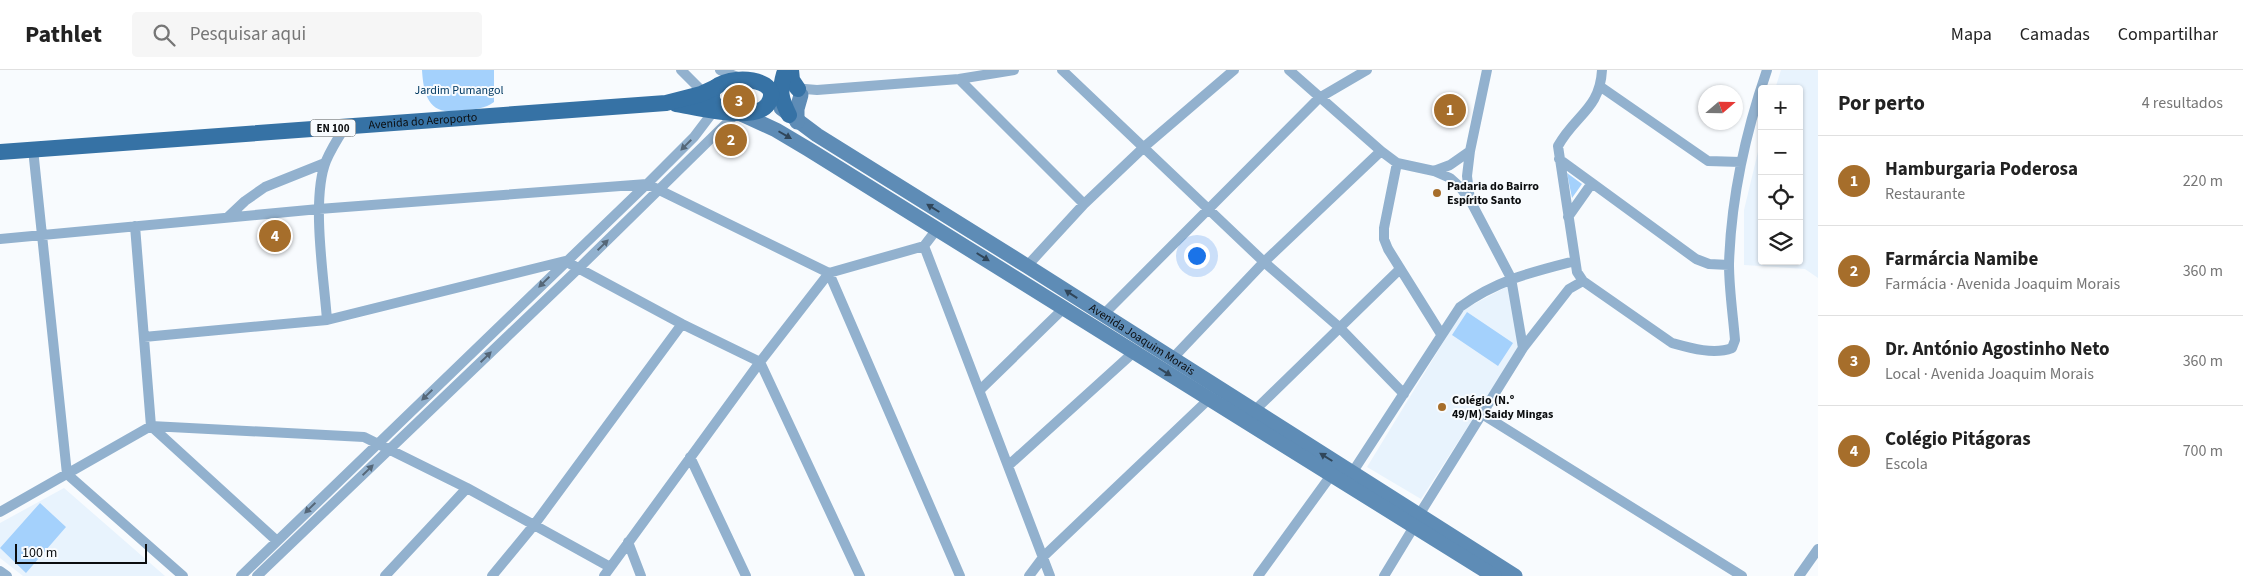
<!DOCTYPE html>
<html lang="pt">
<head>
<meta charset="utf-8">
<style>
	body { margin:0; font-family:"Source Sans 3",sans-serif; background:#f6f6f6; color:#222 }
	.controls { position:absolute; right:15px; top:15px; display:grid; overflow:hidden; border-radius:5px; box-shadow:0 1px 4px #0004 }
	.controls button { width:45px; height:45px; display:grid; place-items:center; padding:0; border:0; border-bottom:1px solid #e0e0e0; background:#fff; color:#222; font:25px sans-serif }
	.compass { position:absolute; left:1698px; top:15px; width:45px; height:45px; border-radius:50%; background:#fff; box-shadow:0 1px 4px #0004; rotate:70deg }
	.scale { position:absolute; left:15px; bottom:12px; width:132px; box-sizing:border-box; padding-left:5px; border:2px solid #0b0d0f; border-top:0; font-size:14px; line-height:18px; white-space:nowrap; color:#0b0d0f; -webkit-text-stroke:4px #f8fbfe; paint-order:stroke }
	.you { position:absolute; left:1196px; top:185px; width:18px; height:18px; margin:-12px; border:4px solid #fff; border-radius:50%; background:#1a73e8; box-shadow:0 0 0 8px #1a73e833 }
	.badge { display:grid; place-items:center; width:32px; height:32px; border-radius:50%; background:#a66e2b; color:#fff; font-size:16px; font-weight:700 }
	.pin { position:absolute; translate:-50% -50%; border:2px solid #fff; box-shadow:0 1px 5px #0006 }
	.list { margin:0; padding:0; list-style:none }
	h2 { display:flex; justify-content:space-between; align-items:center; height:65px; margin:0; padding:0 20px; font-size:21px }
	h2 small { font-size:16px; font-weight:400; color:#767676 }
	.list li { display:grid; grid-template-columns:32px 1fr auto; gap:15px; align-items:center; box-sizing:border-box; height:90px; padding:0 20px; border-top:1px solid #e0e0e0 }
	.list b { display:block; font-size:19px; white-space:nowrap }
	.list p { margin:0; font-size:16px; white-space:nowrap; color:#767676 }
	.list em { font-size:16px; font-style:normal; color:#767676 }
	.icon { flex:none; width:28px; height:28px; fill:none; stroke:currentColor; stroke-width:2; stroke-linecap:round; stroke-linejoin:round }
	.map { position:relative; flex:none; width:1818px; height:506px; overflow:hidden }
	header { display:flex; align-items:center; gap:30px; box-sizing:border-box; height:70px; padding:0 25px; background:#fff; border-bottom:1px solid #e0e0e0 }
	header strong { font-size:24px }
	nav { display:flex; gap:28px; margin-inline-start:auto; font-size:18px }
	.search { width:350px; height:45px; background:#f6f6f6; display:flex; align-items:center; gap:12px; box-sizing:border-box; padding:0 18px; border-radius:5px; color:#767676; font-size:19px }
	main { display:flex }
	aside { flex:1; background:#fff }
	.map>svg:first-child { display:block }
</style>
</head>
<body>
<header>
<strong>Pathlet</strong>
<div class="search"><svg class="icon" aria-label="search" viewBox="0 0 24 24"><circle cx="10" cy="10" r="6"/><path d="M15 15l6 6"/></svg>Pesquisar aqui</div>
<nav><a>Mapa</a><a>Camadas</a><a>Compartilhar</a></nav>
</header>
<main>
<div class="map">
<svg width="1818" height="506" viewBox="0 0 1818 506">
	<rect width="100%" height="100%" fill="#f8fbfe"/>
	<path fill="#e8f3fd" d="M1781 0H1818V208L1805 199 1744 195V140L1762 65V191H1799V19H1775Z
		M1508 216 1519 278 1421 429 1367 397 1463 240Z
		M64 418 165 506H23L0 488V453Z"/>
	<path fill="#a4d1fc" d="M422 0H494V32C485 39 475 39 464 40 458 40 451 42 445 41 425 38 423 15 422 0Z
		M1567 103 1582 114 1572 128Z
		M1467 242 1513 273 1498 296 1452 265Z
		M40 433 66 457 26 503 0 478Z"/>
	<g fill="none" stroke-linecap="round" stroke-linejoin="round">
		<path stroke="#92b1ce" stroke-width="10" d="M681 0 707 26
			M720 0 740 8
			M1062 0 1264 192 1339 257 1404 324
			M1289 0 1381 81 1397 93 1434 101 1450 108 1460 117 1469 129
			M1602 0C1600 39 1575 45 1558 76L1577 202 1583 211 1672 273C1690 278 1714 285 1732 278L1735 270C1733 245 1729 219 1729 194 1731 128 1746 61 1767 0
			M959 9 1084 134
			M1601 17 1708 91 1741 92
			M793 18 817 20 959 9 1014 0
			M345 57C338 68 331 79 326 91 311 129 324 208 327 250L565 191 682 254 760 292 860 506
			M33 79 67 404 183 506
			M1470 81 1487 0
			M1559 89 1592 113
			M1397 93 1384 158V169L1388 179 1441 264
			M1434 101 1450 95 1470 81 1467 106 1470 130 1511 208 1523 278
			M228 147 245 131 265 117 325 93
			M1568 147 1592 113 1696 189 1709 194 1729 195
			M135 156 151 356 277 471
			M0 169 319 139 647 114 829 203 960 506
			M924 176 1050 506
			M1027 196 1084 134 1144 77 1234 0
			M1103 245 1319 28 1367 0
			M144 267 327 250
			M1172 289 1264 192 1381 81
			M980 320 1064 238
			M1254 341 1400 199
			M1482 344 1742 506
			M690 387 746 506
			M1009 395 1134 282
			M1352 403 1460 237C1497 210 1532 202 1575 191
			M0 442 151 356 364 367 467 418 610 497
			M1419 445 1523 278 1569 219 1583 211
			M628 472 641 506
			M0 501 7 506
			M241 506 647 114 694 67 716 38
			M257 506 578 199 736 44
			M385 506 467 418
			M492 506 534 455 682 254
			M604 506 760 292 829 203 924 176 937 159
			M1029 506 1044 486 1209 329
			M1258 506 1332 404
			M1384 506 1415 455
			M1799 506 1818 479"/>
		<g stroke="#5e8cb6" stroke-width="15">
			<path id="s1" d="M781 38 817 65 1027 196 1515 506"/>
			<path d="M741 44 776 60 808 79 1494 506"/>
			<path d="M797 52V39L801 25"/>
		</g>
		<g stroke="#3672a5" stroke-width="16">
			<path d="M791 0 792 10 798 19"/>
			<path d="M784 4C779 21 781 29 789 45"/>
			<path d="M676 34C696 37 756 53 768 34 785 8 728 2 713 20 709 32 716 37 726 42"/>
			<path id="s2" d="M0 82 666 33 701 24 716 17"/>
		</g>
	</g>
	<defs><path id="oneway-solid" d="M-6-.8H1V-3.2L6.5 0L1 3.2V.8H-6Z" transform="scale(1.25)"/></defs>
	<g fill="#30465a">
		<use href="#oneway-solid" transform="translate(785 65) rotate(30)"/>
		<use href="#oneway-solid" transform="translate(933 138) rotate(-148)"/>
		<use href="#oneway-solid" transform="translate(983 187) rotate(32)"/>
		<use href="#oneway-solid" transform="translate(1071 224) rotate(-147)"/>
		<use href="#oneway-solid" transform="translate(1165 302) rotate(32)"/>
		<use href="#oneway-solid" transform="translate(1326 387) rotate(-148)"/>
	</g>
	<g fill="#556778">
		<use href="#oneway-solid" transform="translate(686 75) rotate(135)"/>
		<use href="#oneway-solid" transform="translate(603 175) rotate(-44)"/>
		<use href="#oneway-solid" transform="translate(544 212) rotate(136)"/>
		<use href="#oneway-solid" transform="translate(486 287) rotate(-44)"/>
		<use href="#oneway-solid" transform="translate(427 325) rotate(136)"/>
		<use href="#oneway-solid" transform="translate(368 400) rotate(-44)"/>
		<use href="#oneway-solid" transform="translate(310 438) rotate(136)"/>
	</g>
	<g fill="#a66e2b" stroke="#f8fbfe" stroke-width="2">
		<circle cx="1437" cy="123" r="5"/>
		<circle cx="1442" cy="337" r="5"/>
	</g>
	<g text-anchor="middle" stroke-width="4" stroke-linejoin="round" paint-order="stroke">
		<rect fill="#f8fbfe" stroke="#525457" stroke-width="1" x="310.5" y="49.5" width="45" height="17" rx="4"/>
		<g font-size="11" font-weight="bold" fill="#0b0d0f">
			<text x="333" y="62">EN 100</text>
		</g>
		<g font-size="12" fill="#003962" stroke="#f8fbfe">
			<text x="459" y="24">Jardim Pumangol</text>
		</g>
		<g font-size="12" fill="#0b0d0f" stroke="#f8fbfe">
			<text dy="4" stroke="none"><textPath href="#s2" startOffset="424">Avenida do Aeroporto</textPath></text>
			<text dy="4" stroke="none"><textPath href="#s1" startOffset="429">Avenida Joaquim Morais</textPath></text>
		</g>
		<g font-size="12" font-weight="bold" fill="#0b0d0f" stroke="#f8fbfe" text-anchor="start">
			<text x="1447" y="120">Padaria do Bairro<tspan x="1447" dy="14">Espírito Santo</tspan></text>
			<text x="1452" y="334">Colégio (N.º<tspan x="1452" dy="14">49/M) Saidy Mingas</tspan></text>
		</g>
	</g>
</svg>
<div class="controls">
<button>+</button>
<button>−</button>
<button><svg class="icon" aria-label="locate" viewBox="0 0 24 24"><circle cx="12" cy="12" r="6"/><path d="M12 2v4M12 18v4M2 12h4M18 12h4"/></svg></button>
<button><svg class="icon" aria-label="layers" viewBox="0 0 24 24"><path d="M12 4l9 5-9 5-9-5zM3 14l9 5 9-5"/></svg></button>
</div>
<svg class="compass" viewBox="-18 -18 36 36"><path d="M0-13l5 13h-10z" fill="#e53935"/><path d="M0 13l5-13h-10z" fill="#767676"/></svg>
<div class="scale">100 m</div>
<div class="you"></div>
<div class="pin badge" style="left:1450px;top:40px">1</div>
<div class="pin badge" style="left:731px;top:70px">2</div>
<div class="pin badge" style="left:739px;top:31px">3</div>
<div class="pin badge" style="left:275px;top:166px">4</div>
</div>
<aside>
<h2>Por perto<small>4 resultados</small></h2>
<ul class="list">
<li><span class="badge">1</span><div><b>Hamburgaria Poderosa</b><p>Restaurante</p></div><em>220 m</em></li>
<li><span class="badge">2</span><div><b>Farmárcia Namibe</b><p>Farmácia · Avenida Joaquim Morais</p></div><em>360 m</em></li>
<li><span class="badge">3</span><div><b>Dr. António Agostinho Neto</b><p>Local · Avenida Joaquim Morais</p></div><em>360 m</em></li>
<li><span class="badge">4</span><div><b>Colégio Pitágoras</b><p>Escola</p></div><em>700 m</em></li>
</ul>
</aside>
</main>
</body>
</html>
